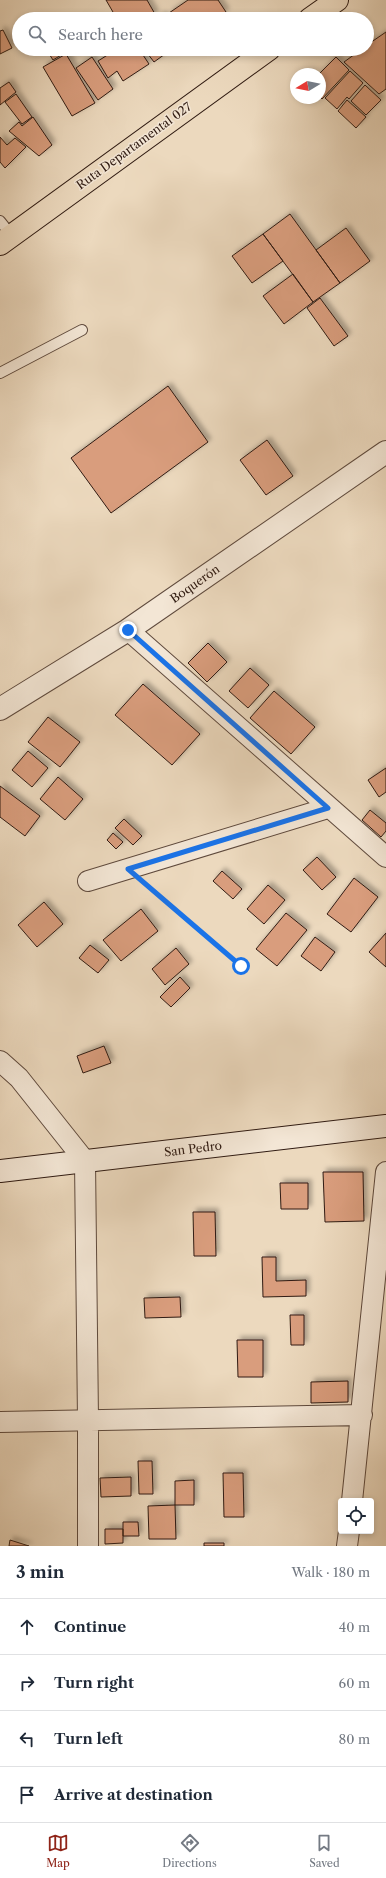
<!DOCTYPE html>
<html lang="en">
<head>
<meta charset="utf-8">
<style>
	body { margin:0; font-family:"Libre Caslon Text",serif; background:#f2f2f3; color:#1f2937 }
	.controls { position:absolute; right:12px; bottom:12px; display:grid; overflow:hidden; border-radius:4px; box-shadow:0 2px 6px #0003 }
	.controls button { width:36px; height:36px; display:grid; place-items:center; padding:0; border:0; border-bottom:1px solid #e0e1e3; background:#fff; color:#1f2937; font:20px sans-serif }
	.compass { position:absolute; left:290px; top:68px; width:36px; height:36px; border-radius:50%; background:#fff; box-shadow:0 2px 6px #0003; rotate:260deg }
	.stop { position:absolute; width:12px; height:12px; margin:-9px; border:3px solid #1a73e8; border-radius:50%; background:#fff }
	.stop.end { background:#1a73e8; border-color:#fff; box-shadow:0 1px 4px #0008 }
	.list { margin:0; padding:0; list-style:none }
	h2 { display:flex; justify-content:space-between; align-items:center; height:52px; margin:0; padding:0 16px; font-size:17px }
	h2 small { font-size:13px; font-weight:400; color:#747a83 }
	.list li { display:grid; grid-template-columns:26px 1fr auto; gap:12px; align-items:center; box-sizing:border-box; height:56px; padding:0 16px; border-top:1px solid #e0e1e3 }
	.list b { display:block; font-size:15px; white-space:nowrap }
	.list em { font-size:13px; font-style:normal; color:#747a83 }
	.icon { flex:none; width:22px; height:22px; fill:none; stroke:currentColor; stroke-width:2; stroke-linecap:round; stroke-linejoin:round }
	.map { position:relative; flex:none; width:386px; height:1546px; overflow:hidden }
	.search { position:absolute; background:#fff; box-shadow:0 2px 6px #0003; left:12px; right:12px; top:12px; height:44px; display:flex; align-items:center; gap:10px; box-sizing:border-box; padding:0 14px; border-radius:22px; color:#747a83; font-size:15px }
	.sheet { height:276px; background:#fff }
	nav { display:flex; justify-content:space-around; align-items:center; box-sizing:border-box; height:56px; border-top:1px solid #e0e1e3; background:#fff; font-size:11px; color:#747a83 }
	nav a { display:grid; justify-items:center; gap:2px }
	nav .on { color:#8f2418 }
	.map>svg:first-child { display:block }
</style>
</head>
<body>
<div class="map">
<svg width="386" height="1546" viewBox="0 0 386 1546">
	<defs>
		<filter id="shadow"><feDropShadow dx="3.5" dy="-3.5" stdDeviation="2" flood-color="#0004"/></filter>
	</defs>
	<rect width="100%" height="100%" fill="#ecd9be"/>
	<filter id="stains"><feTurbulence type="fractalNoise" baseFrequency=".005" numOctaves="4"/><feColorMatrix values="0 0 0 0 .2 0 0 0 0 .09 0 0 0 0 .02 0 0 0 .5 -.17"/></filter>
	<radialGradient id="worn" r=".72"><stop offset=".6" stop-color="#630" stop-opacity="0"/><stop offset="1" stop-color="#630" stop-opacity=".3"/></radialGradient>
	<path fill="#d99d7d" stroke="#301b12" filter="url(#shadow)" d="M106 0H147L155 14 147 19H117Z
		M188 0H218L226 12 215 19H173L169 13Z
		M163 15 166 19H157Z
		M3 30 12 48 0 54V31Z
		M386 32V89L379 94 344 62 362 49H367V45Z
		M46 49H71L53 60Z
		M117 49H139L149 64 123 81 117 71 108 78 98 61Z
		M144 49H172L154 62Z
		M66 54 95 103 72 116 43 67Z
		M92 57 113 89 98 100 76 68Z
		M336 57 349 70 322 99 320 97V74H319Z
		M350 71 363 83 349 99 347 97 337 109 325 98Z
		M9 82 16 92 0 105V88Z
		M365 85 381 100 366 115 351 101Z
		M16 94 32 117 22 124 5 102Z
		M347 100 366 117 356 128 338 111Z
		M33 117 52 145 39 156 9 131 19 122 22 126Z
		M0 137 7 145 15 138 26 147 5 168 0 162Z
		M290 214 340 283 313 302 263 234Z
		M346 228 370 261 340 283 316 250Z
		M263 234 283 261 252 283 232 256Z
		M293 274 313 302 284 324 263 296Z
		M320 298 348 336 334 346 307 308Z
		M168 386 208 442 111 513 71 458Z
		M267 440 293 476 266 495 240 460Z
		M208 643 227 662 207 682 188 663Z
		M250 668 269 685 248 708 229 691Z
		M143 684 200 734 172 765 115 715Z
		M274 691 315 727 291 754 250 718Z
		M48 717 80 742 60 767 28 742Z
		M28 751 48 768 32 787 12 770Z
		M386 768V792L379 797 368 780Z
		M58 777 83 799 65 820 40 799Z
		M0 786 40 816 25 836 0 817Z
		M370 810 386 823V831L381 837 362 820Z
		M124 819 142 836 133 845 115 828Z
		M113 833 123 842 116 849 107 840Z
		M317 857 336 877 322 890 303 870Z
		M222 871 242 889 233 899 213 881Z
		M354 878 378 897 351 932 327 914Z
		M268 885 285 900 264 924 247 909Z
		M44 902 63 924 37 947 18 925Z
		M141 909 158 931 121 961 103 940Z
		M286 913 307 930 277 966 256 949Z
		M386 933V967L369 952Z
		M315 937 335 952 321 971 301 956Z
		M90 945 109 960 98 973 79 958Z
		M176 948 189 964 165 985 152 969Z
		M180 977 190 988 171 1007 160 997Z
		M104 1046 111 1063 83 1073 77 1056Z
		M323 1172H363L364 1221 325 1222Z
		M280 1183H308V1209H281Z
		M193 1212H215L216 1256H194Z
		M262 1257H276V1281L306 1280V1296L263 1297Z
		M180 1297 181 1317 145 1318 144 1298Z
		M290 1315H304V1345H291Z
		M237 1340H263V1377H238Z
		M348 1381V1402L311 1403V1382Z
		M138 1461H152L153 1494H139Z
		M223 1473H243L244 1517H224Z
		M131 1477V1496L101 1497 100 1478Z
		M194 1480V1505H175V1481Z
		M175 1505 176 1539H149L148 1506Z
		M123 1522H138L139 1536H123Z
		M105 1529H123V1543L105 1544Z
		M10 1540 29 1546H9Z
		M204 1543H224V1546H204Z"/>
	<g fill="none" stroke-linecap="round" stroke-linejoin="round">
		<defs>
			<path id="service" d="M0 221 12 236
				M0 373 82 330"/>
			<path id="minor" d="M128 630 386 857
				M88 881 328 808
				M0 1061 19 1078 85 1161 88 1420V1546
				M0 1422 362 1415
				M352 1501 386 1172
				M347 1546 349 1531"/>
			<path id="tertiary" d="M0 709 128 630 386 452"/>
			<path id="secondary" d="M0 1171 386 1126"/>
			<path id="primary" d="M310 19 337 0
				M0 244 269 49"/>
		</defs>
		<use href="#service" stroke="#5f4a3d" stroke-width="12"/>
		<use href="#minor" stroke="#5f4a3d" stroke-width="22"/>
		<use href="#tertiary" stroke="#5f4a3d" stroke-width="24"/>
		<use href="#secondary" stroke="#301b12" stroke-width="24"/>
		<use href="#primary" stroke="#301b12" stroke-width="24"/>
		<path stroke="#301b12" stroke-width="2.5" stroke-dasharray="1 2" stroke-linecap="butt" d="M147 885 241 966"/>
		<use href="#service" stroke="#f3e6d5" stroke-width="10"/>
		<use href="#minor" stroke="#f3e6d5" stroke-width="20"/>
		<use href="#tertiary" stroke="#f3e6d5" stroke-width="22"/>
		<use href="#secondary" stroke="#f3e6d5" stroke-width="22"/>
		<use href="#primary" stroke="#ecd9be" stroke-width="22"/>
	</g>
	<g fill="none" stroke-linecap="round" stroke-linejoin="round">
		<path stroke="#1a73e8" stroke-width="5" d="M128 630 328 808 128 869 241 966"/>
	</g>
	<g text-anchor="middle" stroke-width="3" stroke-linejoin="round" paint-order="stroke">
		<g font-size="12" fill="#301b12" stroke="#f3e6d5">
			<text transform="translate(134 146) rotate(-36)" y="4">Ruta Departamental 027</text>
			<text transform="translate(195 584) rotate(-35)" y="4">Boquerón</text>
			<text transform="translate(193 1149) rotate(-7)" y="4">San Pedro</text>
		</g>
	</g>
	<rect width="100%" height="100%" filter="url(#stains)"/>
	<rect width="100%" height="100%" fill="url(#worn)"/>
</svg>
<div class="controls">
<button><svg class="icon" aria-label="locate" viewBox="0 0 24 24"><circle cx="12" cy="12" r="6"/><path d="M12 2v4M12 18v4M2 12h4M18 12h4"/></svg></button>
</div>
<svg class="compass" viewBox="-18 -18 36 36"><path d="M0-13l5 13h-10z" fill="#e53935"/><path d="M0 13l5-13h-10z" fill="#747a83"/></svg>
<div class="stop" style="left:241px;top:966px"></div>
<div class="stop end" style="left:128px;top:630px"></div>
<div class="search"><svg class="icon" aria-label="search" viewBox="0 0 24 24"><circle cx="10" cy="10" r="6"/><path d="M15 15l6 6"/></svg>Search here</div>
</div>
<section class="sheet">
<h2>3 min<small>Walk · 180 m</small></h2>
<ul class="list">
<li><svg class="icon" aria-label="ahead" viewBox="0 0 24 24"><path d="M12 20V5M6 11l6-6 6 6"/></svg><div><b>Continue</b></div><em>40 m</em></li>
<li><svg class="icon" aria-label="right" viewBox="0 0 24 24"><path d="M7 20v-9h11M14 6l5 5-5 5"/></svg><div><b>Turn right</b></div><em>60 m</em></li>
<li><svg class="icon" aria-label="left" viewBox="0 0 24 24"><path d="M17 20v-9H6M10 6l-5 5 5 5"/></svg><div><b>Turn left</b></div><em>80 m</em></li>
<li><svg class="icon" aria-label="arrive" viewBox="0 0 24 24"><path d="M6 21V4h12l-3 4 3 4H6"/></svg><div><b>Arrive at destination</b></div></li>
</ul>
</section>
<nav>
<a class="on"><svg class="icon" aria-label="map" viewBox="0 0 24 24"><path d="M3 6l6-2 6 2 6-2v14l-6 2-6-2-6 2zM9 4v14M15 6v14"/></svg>Map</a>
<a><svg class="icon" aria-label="directions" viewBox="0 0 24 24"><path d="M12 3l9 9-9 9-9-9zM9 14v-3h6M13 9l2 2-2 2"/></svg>Directions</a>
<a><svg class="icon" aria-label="saved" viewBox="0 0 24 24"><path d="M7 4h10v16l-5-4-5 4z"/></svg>Saved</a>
</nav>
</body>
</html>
